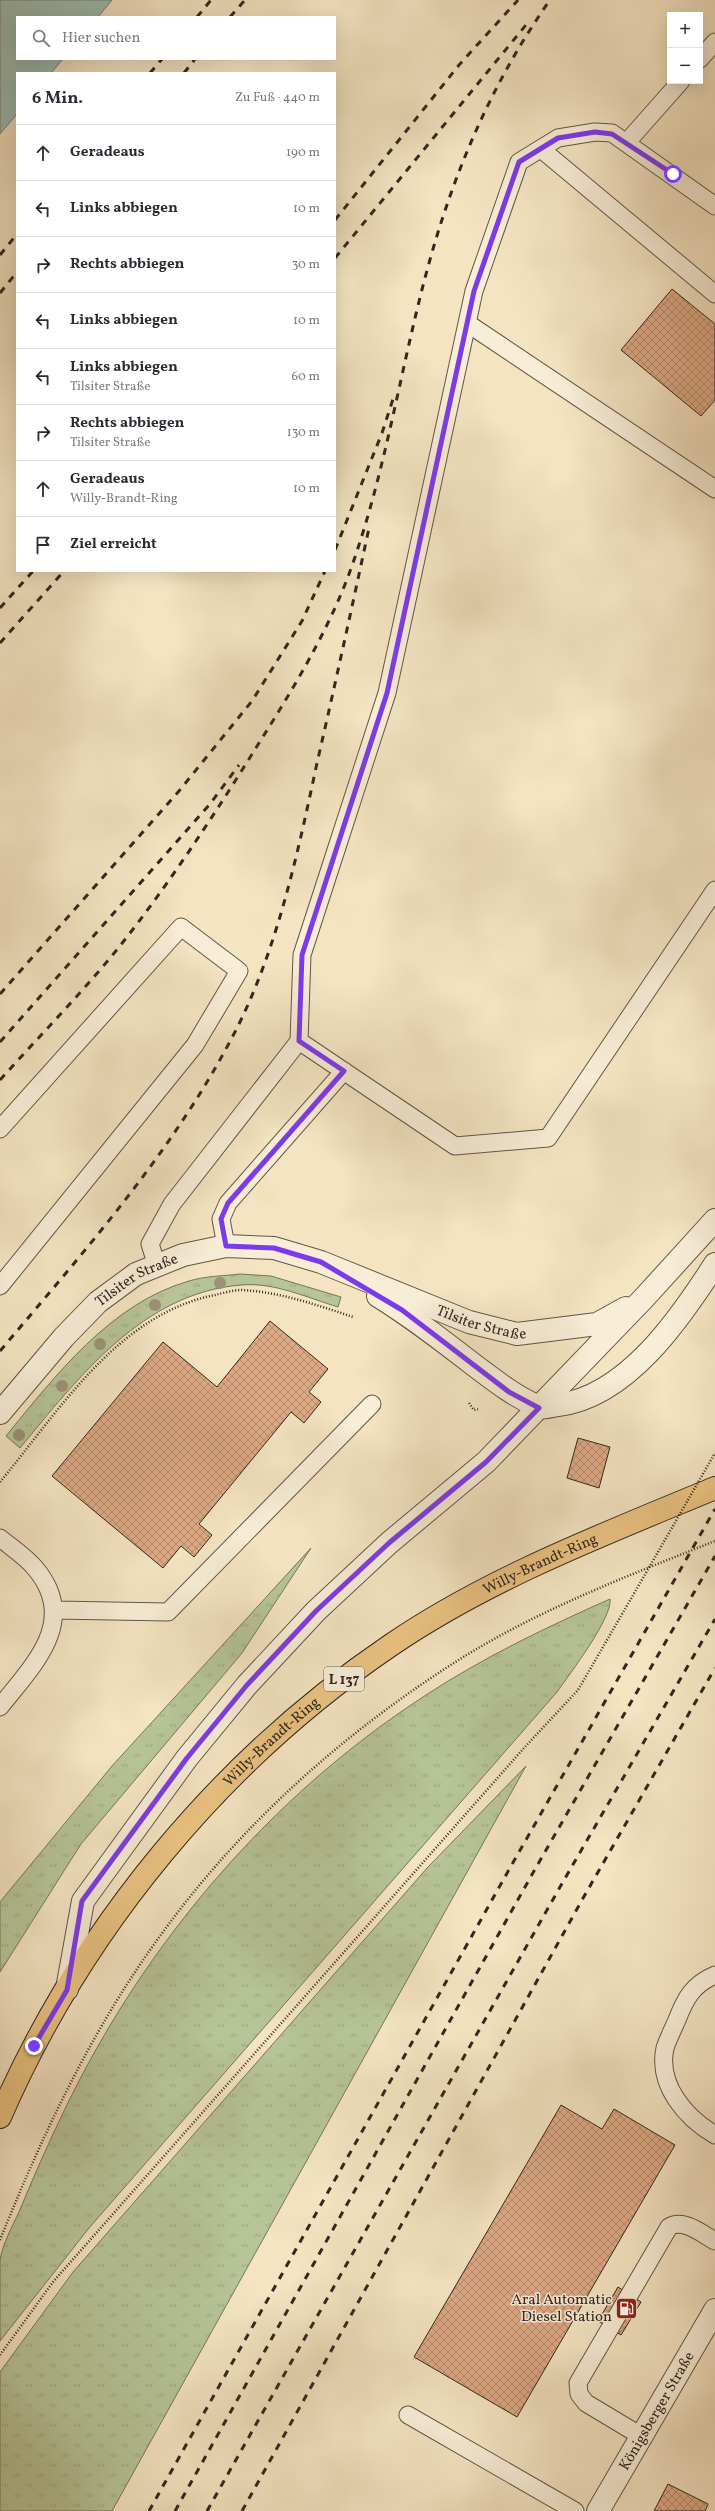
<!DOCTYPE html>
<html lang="de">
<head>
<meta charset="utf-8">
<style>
	body { margin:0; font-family:Vollkorn,serif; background:#f7f7f7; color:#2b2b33 }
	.controls { position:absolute; right:12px; top:12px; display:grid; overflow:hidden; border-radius:0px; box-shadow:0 4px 16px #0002 }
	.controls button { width:36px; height:36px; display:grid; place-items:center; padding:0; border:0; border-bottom:1px solid #e1e1e2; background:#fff; color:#2b2b33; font:20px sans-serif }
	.stop { position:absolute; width:12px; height:12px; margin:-9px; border:3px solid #7c3aed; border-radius:50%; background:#fff }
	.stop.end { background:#7c3aed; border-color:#fff; box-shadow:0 1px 4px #0008 }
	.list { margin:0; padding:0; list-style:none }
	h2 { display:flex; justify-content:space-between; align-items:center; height:52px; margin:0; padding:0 16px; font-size:17px }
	h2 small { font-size:13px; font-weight:400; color:#7c7c81 }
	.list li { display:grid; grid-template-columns:26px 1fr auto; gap:12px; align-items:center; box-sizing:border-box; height:56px; padding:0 16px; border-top:1px solid #e1e1e2 }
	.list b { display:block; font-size:15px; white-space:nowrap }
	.list p { margin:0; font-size:13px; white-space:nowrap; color:#7c7c81 }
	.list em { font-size:13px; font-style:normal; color:#7c7c81 }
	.icon { flex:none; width:22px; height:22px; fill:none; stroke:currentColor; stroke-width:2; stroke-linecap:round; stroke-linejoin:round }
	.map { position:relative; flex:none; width:715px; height:2511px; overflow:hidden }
	.search { position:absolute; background:#fff; box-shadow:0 4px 16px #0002; left:16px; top:16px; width:320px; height:44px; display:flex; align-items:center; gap:10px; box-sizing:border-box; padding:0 14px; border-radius:0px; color:#7c7c81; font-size:15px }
	.panel { position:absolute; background:#fff; box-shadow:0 4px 16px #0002; left:16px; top:72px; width:320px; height:500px; border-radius:0px }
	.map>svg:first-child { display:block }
</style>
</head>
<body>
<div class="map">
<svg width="715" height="2511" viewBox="0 0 715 2511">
	<defs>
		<pattern id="grass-tufts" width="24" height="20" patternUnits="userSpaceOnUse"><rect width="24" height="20" fill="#b6c598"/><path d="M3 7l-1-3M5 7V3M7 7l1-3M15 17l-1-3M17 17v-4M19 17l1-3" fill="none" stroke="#9da983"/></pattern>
		<pattern id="building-cross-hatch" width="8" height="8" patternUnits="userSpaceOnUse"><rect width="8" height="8" fill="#dda985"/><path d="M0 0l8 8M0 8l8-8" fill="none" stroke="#b48a6c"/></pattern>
	</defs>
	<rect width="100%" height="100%" fill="#f4e4c2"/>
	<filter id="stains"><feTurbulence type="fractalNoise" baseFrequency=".005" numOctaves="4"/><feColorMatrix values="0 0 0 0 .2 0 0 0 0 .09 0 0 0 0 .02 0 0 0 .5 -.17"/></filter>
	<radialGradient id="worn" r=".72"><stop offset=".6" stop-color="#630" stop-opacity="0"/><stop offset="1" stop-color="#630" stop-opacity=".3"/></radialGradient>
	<path fill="url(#grass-tufts)" stroke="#74765b" d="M240 1274 271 1276 341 1297 338 1307C308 1298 274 1282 242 1285 143 1292 78 1378 20 1448L6 1436C55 1376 111 1303 189 1281 205 1276 224 1276 240 1274Z
		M311 1548 242 1653 81 1844 0 1972V1902L112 1766Z
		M610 1599C613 1617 569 1675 557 1692L89 2228 0 2341C0 2317 0 2282 0 2260 3 2243 12 2227 19 2212 33 2178 48 2144 64 2111 144 1944 270 1796 426 1695 484 1657 547 1627 610 1599Z
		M526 1766 112 2511H0V2372L73 2272 428 1867Z"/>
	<path fill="#9cbeb4" stroke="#718278" d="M0 0H112L98 17H17V59H63L51 73H17V114L0 134Z"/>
	<path fill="url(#building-cross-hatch)" stroke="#31271e" d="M672 289 715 324V400L701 416 621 350Z
		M270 1321 328 1369 309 1392 321 1402 304 1423 291 1412 199 1524 212 1535 194 1557 181 1546 163 1568 52 1476 163 1342 217 1387Z
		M578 1438 610 1447 599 1488 567 1478Z
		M561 2105 602 2129 614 2109 675 2145 517 2417 414 2357Z
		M618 2287 641 2302 621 2335 598 2321Z
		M668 2484 708 2504 705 2511H654Z"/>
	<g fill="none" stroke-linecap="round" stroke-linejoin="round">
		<defs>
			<path id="lane" d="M700 59 715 42
				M627 142 681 81
				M541 149 715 294
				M715 206 612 133 595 132 558 138 519 162 474 291 387 693 302 955 299 1041 455 1146 548 1138 715 890
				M467 323 715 489
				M0 1129 181 927 239 971 195 1045 0 1286
				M226 1246 221 1219 228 1203 344 1071
				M157 1266 150 1244 172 1204 299 1041
				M0 1538C11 1547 26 1557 35 1568 80 1621 33 1665 0 1707
				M55 1610 168 1612 372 1404
				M715 1975C693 1984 685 1999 677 2020 673 2029 668 2039 665 2048 657 2085 686 2118 715 2135
				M408 2415 575 2511
				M641 2436 586 2403 579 2394 578 2383 669 2227C684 2218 702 2234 715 2241"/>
			<g id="street">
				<path d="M378 1296C412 1317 443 1341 474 1365 494 1380 514 1396 537 1406 543 1409 552 1406 558 1405 627 1397 681 1317 715 1264"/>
				<path id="s1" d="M0 1413 64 1337 98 1302 136 1274 183 1255 226 1246 274 1248 321 1262 469 1322 517 1334 597 1324 626 1308"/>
				<path d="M67 1989 83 1901 187 1758 247 1685 316 1611 389 1543 486 1462 644 1298 715 1220"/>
				<path id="s2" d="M598 2511 715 2310"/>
			</g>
			<g id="primary">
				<path id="s3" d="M0 2117C82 1928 221 1760 391 1645 491 1577 605 1534 715 1488"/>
			</g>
		</defs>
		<use href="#lane" stroke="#625647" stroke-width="19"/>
		<use href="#street" stroke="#625647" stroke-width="24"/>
		<use href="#primary" stroke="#31271e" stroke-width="24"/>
		<path stroke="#31271e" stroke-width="2.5" stroke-dasharray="1 2" stroke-linecap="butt" d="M469 1403 474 1410 478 1409
			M0 1482C59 1411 118 1314 215 1295 223 1293 233 1290 242 1290 280 1292 317 1305 353 1317
			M0 2240C43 2133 94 2025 163 1932 243 1822 349 1728 465 1656 543 1608 630 1575 715 1541
			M0 2355 53 2282 524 1748 578 1690 643 1578"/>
		<use href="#lane" stroke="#f8edd7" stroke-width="17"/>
		<use href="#street" stroke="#f8edd7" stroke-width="22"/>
		<use href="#primary" stroke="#eac281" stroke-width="22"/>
		<path stroke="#31271e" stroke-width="3" stroke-dasharray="7 7" stroke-linecap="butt" d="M197 17 211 0
			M230 17 245 0
			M150 73 162 59
			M184 73 195 59
			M335 220 459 65 518 0
			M0 255 17 234
			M335 258 530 20
			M0 293 17 272
			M335 550 382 433 393 399
			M0 608 33 571
			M0 643 64 571
			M0 994 179 791 252 701 302 621 325 571
			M0 1042 210 804 239 765
			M0 1080C42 1033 88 987 127 937 175 875 218 809 259 743 293 689 327 633 349 574 387 470 401 362 431 256 457 164 495 78 550 0
			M0 1351C87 1248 178 1146 239 1024 279 942 298 852 317 763 335 685 352 607 369 528
			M149 2511 515 1859 715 1509
			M175 2511 534 1871 715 1556
			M207 2511 560 1887 715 1619
			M242 2511 582 1900 715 1668"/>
		<path stroke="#31271e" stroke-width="2.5" stroke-dasharray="1 2" stroke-linecap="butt" d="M643 1578 715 1453"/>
	</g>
	<g fill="#9b9278">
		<circle cx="220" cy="1283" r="6"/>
		<circle cx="155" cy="1305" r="6"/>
		<circle cx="100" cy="1344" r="6"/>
		<circle cx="62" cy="1386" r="6"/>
		<circle cx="19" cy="1435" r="6"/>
	</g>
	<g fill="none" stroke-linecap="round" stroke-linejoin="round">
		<path stroke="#7c3aed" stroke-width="5" d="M34 2046 67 1990 82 1901 187 1758 247 1685 316 1611 389 1543 486 1462 539 1408 509 1392 402 1310 321 1262 274 1248 226 1246 221 1219 228 1203 344 1071 299 1041 302 955 387 693 474 291 519 162 558 138 595 132 612 134 673 174"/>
	</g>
	<defs>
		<symbol id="fuel-square" viewBox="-11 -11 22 22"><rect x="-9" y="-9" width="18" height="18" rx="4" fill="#8f2418" stroke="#f8edd7"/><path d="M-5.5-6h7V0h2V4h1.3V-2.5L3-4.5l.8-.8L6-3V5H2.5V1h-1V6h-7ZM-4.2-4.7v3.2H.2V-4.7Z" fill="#fff"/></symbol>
	</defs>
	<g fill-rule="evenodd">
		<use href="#fuel-square" x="614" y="2296" width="25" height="25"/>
	</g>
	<g text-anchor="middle" stroke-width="3" stroke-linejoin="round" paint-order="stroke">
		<rect fill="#f8edd7" stroke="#6d6256" stroke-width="1" x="324" y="1667" width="40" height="24" rx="3"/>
		<g font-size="14" font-weight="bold" fill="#31271e">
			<text x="344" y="1684">L 137</text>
		</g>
		<g font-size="15" fill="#31271e" stroke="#f8edd7">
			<text dy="5" stroke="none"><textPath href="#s1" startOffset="193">Tilsiter Straße</textPath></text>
			<text dy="5" stroke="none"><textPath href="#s1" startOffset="559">Tilsiter Straße</textPath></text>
			<text dy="5" stroke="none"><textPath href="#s3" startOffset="791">Willy-Brandt-Ring</textPath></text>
			<text dy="5" stroke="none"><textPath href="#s3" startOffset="467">Willy-Brandt-Ring</textPath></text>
			<text dy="5" stroke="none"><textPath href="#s2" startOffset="116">Königsberger Straße</textPath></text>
		</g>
		<g font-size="15" fill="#31271e" stroke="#f8edd7" text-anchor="end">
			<text x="612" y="2304">Aral Automatic<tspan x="612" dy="17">Diesel Station</tspan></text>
		</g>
	</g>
	<rect width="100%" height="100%" filter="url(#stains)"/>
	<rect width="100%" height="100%" fill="url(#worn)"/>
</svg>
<div class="controls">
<button>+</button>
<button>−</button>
</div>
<div class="stop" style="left:673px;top:174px"></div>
<div class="stop end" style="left:34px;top:2046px"></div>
<div class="search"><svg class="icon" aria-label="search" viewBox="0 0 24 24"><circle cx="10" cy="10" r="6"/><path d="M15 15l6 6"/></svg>Hier suchen</div>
<section class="panel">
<h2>6 Min.<small>Zu Fuß · 440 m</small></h2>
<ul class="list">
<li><svg class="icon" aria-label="ahead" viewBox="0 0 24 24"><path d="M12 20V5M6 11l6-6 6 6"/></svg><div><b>Geradeaus</b></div><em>190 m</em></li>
<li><svg class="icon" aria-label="left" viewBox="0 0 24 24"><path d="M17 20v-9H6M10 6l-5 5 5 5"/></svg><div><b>Links abbiegen</b></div><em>10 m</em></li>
<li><svg class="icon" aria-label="right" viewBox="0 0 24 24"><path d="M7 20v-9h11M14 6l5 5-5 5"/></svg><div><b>Rechts abbiegen</b></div><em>30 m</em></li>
<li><svg class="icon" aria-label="left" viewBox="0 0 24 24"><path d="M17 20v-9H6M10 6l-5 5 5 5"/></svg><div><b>Links abbiegen</b></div><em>10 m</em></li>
<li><svg class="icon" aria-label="left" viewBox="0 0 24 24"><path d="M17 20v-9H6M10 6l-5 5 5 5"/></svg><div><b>Links abbiegen</b><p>Tilsiter Straße</p></div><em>60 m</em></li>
<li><svg class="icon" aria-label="right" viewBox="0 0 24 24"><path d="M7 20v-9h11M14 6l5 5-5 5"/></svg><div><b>Rechts abbiegen</b><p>Tilsiter Straße</p></div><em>130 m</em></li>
<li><svg class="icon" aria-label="ahead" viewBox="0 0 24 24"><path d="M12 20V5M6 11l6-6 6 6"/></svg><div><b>Geradeaus</b><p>Willy-Brandt-Ring</p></div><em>10 m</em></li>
<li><svg class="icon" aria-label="arrive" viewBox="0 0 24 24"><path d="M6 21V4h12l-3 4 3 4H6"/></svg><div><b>Ziel erreicht</b></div></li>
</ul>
</section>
</div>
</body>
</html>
